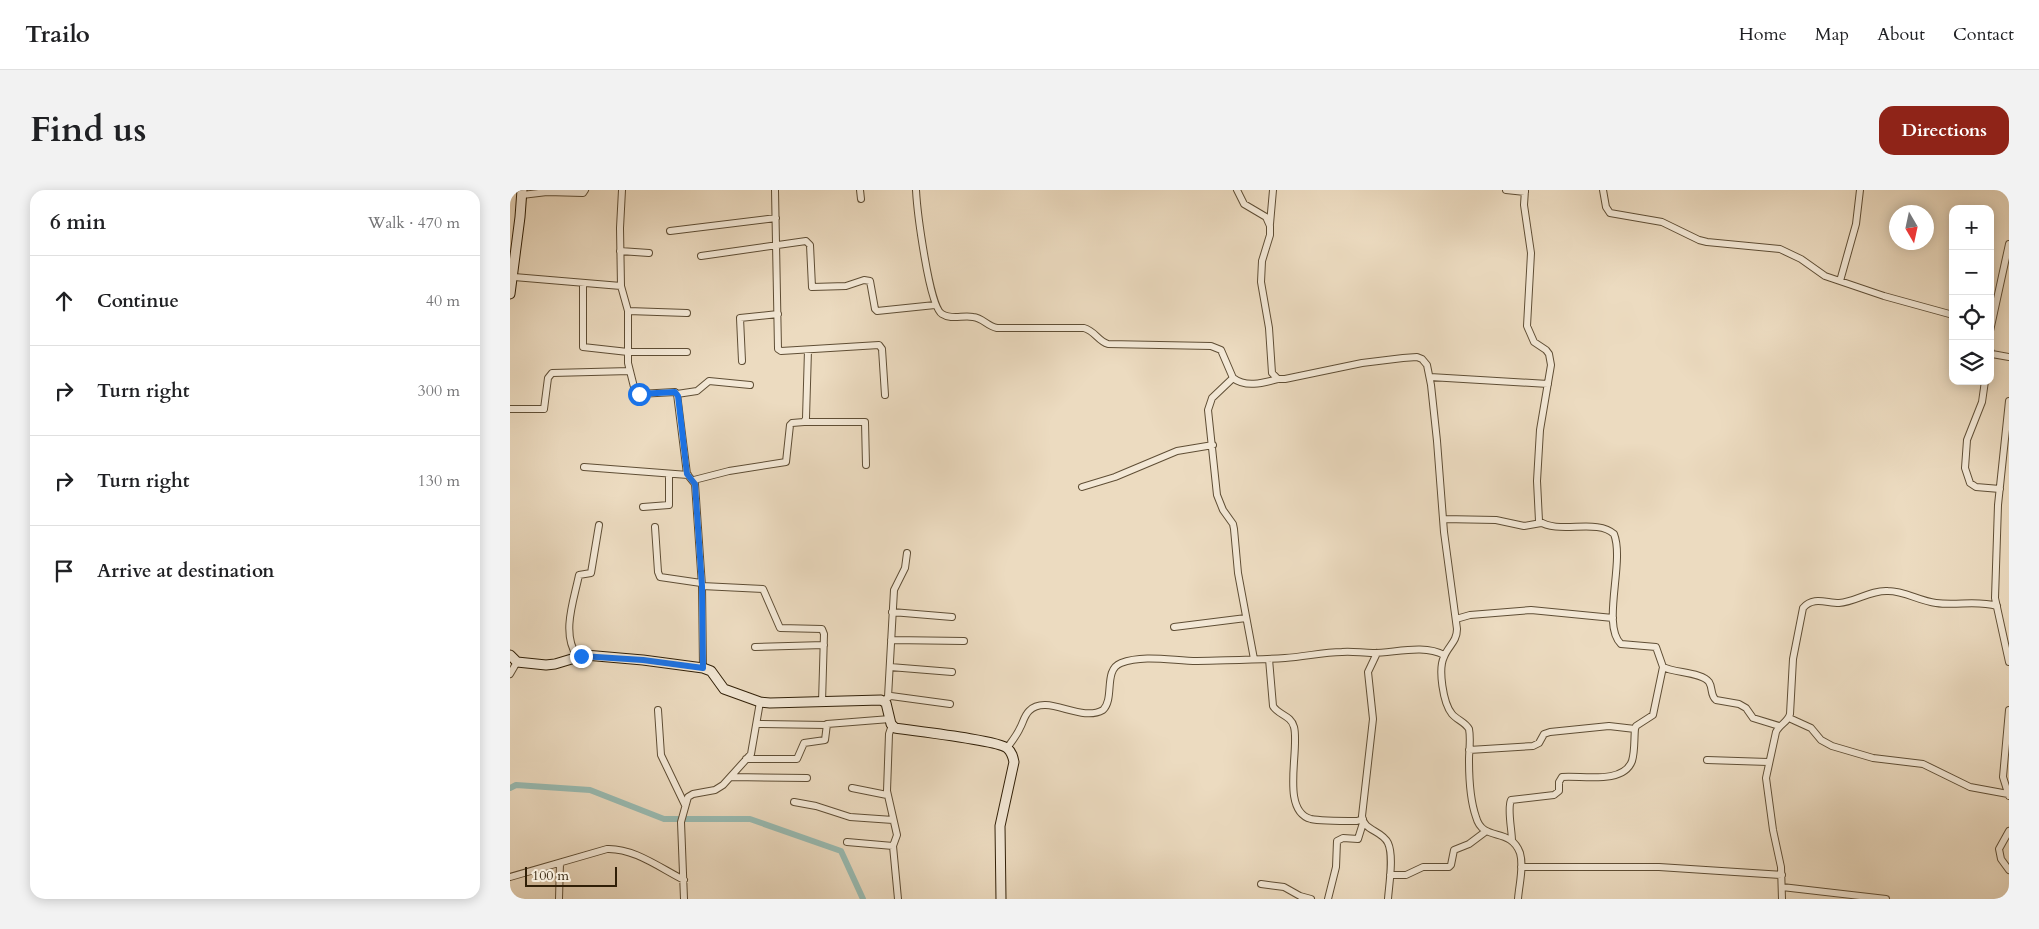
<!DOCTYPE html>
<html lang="en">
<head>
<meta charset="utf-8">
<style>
	body { margin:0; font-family:Cardo,serif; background:#f2f2f2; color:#202124 }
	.controls { position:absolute; right:15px; top:15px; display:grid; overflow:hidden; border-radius:10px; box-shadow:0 2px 12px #0003 }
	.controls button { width:45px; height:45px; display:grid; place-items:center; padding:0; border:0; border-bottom:1px solid #e0e0e0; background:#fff; color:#202124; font:25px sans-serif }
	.compass { position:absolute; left:1379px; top:15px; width:45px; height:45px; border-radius:50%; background:#fff; box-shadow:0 2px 12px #0003; rotate:171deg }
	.scale { position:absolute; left:15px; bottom:12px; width:92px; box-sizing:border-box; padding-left:5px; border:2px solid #301f07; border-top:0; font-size:14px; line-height:18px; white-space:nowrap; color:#301f07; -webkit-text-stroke:4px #f3e8d6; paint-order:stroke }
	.stop { position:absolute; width:15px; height:15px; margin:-11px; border:4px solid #1a73e8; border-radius:50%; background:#fff }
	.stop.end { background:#1a73e8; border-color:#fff; box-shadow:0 1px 5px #0008 }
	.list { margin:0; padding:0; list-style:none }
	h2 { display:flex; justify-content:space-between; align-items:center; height:65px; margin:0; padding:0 20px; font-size:21px }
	h2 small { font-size:16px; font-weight:400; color:#757577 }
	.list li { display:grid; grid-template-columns:32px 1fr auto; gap:15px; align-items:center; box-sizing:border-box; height:90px; padding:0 20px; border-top:1px solid #e0e0e0 }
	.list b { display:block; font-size:19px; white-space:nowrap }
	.list em { font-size:16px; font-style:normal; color:#757577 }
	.icon { flex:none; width:28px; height:28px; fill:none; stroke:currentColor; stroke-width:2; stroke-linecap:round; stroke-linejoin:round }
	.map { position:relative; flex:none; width:1499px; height:709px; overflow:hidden; border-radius:15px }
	header { display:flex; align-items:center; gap:30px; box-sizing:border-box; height:70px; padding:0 25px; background:#fff; border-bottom:1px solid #e0e0e0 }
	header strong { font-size:24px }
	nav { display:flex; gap:28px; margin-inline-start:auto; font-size:18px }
	.intro { display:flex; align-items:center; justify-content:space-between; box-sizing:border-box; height:120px; padding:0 30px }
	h1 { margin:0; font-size:35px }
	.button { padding:12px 22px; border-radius:15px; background:#8f2418; color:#fff; font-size:18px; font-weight:700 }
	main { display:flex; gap:30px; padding:0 30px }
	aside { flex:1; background:#fff; border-radius:15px; box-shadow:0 2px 12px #0003 }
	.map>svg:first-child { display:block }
</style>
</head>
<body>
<header>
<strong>Trailo</strong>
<nav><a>Home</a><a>Map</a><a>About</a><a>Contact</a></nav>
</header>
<div class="intro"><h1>Find us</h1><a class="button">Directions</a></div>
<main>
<aside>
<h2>6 min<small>Walk · 470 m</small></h2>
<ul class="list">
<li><svg class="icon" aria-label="ahead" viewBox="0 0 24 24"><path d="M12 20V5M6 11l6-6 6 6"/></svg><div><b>Continue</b></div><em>40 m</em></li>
<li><svg class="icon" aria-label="right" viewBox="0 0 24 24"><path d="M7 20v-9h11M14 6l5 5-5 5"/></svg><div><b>Turn right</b></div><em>300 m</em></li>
<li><svg class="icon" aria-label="right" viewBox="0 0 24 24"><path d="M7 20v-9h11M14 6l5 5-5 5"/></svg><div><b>Turn right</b></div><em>130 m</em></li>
<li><svg class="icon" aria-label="arrive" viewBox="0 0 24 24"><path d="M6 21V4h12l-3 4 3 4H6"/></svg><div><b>Arrive at destination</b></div></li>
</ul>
</aside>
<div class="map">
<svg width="1499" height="709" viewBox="0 0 1499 709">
	<rect width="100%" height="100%" fill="#ecdbc0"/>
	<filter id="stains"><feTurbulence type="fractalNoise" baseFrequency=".004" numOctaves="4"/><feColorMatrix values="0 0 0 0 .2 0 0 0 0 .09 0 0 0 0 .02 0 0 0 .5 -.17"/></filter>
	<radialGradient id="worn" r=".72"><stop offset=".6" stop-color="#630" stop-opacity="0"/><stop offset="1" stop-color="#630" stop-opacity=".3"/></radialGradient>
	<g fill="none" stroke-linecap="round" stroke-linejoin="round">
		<path stroke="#99bbb2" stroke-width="6" d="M0 598 6 595 80 600 154 629H240L331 661 353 709"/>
		<defs>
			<path id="street" d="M265 0 268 159 271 161 369 155 372 159 375 205
				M350 0 351 9
				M406 0C407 19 419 117 432 124 441 130 453 125 463 127 473 128 477 136 487 138H574C585 141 588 151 598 154L701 156 711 160 723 188C736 198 753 193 768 189
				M727 0 734 14 756 27 760 36V45L752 71 751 92 759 138 762 183 768 189H775L852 173 893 168 907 167 912 169 917 175 921 195 927 251 934 342 947 439C947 452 938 456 934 467 928 479 933 513 942 524 947 530 955 532 959 539 961 549 959 560 959 570 959 588 960 610 966 627 973 653 1000 636 1010 663 1014 677 1009 695 1008 709
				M996 0 1015 2
				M1015 0 1014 15 1021 63 1017 136 1024 152 1036 160 1039 164 1041 175 1030 240 1027 291 1029 331C1048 345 1087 328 1104 344 1115 372 1091 435 1111 454L1146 457 1153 477C1164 483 1192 482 1199 492 1203 498 1200 505 1206 510L1229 514 1236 518 1243 528 1269 536
				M1093 0 1096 17 1100 23 1152 32 1189 50 1197 52 1270 59 1291 69 1315 86 1374 106 1443 125
				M12 5 37 2 73 3 75 0
				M760 34 763 0
				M160 41 266 28
				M110 61 139 63
				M191 66 296 51 300 55 302 97 336 96 354 90 360 91 365 119 367 121 425 115
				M4 87 111 96 118 121V173L125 201 129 204 165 202 167 204 177 284 185 294 192 396 193 478
				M1330 91 1346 34 1350 0
				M73 93V157L118 162H177
				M111 96 110 38 112 0
				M118 121 177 123
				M1480 141 1499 54
				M1480 160 1482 164 1499 167
				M232 171 230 128 268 124
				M920 187 1038 194
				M723 188 702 208 698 220 707 305 713 320 723 334 724 339 728 383 744 469
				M1475 191 1472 212 1457 250 1455 278 1460 293 1466 297 1490 299
				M167 204 187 201 199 191 240 195
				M1499 211 1488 315 1485 408 1499 472
				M0 219H34L38 188 42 183 120 181
				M294 232H355L356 275
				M74 277 178 285
				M184 290 219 281 276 272 280 235 282 233 294 232 296 228 298 160
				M572 297 605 287 667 261 703 255
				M133 317 159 315V284
				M933 329 986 330 1014 336 1031 333
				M145 337 148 382 150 387 191 393
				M192 396 253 399 270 438 312 439 314 444 312 512
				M382 422 442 427
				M946 429 960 425 1021 420 1103 428
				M664 437 736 428
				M381 450 454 451
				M245 457 314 455
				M867 463 858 482 863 529 852 626C853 641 872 640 878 653 884 666 879 695 878 709
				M67 466C51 443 64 410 69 385L81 383 89 335
				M759 469 763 516C768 525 781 525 784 537 790 559 770 621 801 629 810 631 837 631 847 631L853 629
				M380 477 442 482
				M0 484 7 472
				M378 507 384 400 395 378 397 363
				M377 508 381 506 440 514
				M148 520 151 565 175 615
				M1499 520 1493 587 1499 606
				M1279 528 1301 538 1311 550 1322 556 1363 568 1413 574 1460 597 1498 604
				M247 534 316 535
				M382 535 379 544 377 601 387 645 383 656
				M497 558C502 551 507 545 510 538 513 533 514 526 519 521 537 503 570 533 593 520 605 508 593 480 611 473 634 464 664 471 687 471 717 470 746 470 775 468 794 467 813 462 832 462 842 461 852 463 863 463 884 463 914 454 934 465
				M959 560 1023 556 1029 553 1034 544 1040 542 1099 536 1125 539
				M236 569H287L294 553 315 550 317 534 380 529
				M1197 570 1258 572
				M221 587 297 588
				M342 598 377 605
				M284 612 306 616 340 627 383 630
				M1499 641 1489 659 1491 669 1499 680
				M1002 651C1002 640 997 619 1001 610L1044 605 1049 601V592L1052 587C1071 585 1113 595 1122 571 1125 561 1124 549 1125 539L1126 536 1143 525 1153 477
				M337 652 383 656 388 709
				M1011 677H1149L1272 685
				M880 685H896L913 677H939L941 675 944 660 959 654 975 642
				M0 687 97 659C124 658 150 678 174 690
				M751 694 774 697 790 706 801 709
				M1272 697 1376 709
				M49 709 50 673
				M174 709 171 632 178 607 183 604 205 600 213 595 241 564 250 512
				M818 709 826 677 827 651 833 648 848 649 853 633
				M1272 709 1271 677 1263 640 1256 588 1266 542C1270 534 1278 532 1280 524L1283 469 1293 418C1303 406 1316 413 1329 413 1346 412 1360 400 1378 401 1395 401 1409 411 1426 413 1447 416 1466 410 1487 416"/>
			<path id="secondary" d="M0 104 10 27 12 0
				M0 465 7 472 36 475 45 474 75 465 133 470 193 478 201 481 214 499 250 512 260 513 371 510 376 513 381 534 385 538C404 541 487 550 497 558 502 562 503 567 504 572L490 636 491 709"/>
		</defs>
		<use href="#street" stroke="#5f4e35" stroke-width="8"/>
		<use href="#secondary" stroke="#301f07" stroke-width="11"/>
		<use href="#street" stroke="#f3e8d6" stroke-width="6"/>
		<use href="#secondary" stroke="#f3e8d6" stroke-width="9"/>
	</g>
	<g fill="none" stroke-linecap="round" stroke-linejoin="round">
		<path stroke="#1a73e8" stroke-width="6" d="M71 466 133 470 193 478 192 396 185 294 177 284 168 206 165 202 129 204"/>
	</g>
	<rect width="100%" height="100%" filter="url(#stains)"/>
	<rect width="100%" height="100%" fill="url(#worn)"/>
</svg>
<div class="controls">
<button>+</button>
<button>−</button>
<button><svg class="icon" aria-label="locate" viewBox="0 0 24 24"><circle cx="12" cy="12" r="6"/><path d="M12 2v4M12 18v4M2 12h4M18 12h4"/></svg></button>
<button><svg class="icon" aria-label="layers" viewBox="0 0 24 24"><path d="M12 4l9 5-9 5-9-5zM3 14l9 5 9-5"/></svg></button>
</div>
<svg class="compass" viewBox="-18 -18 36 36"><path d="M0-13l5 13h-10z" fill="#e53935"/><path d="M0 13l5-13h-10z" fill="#757577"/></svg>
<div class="scale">100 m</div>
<div class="stop" style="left:129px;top:204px"></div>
<div class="stop end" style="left:71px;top:466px"></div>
</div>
</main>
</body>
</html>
